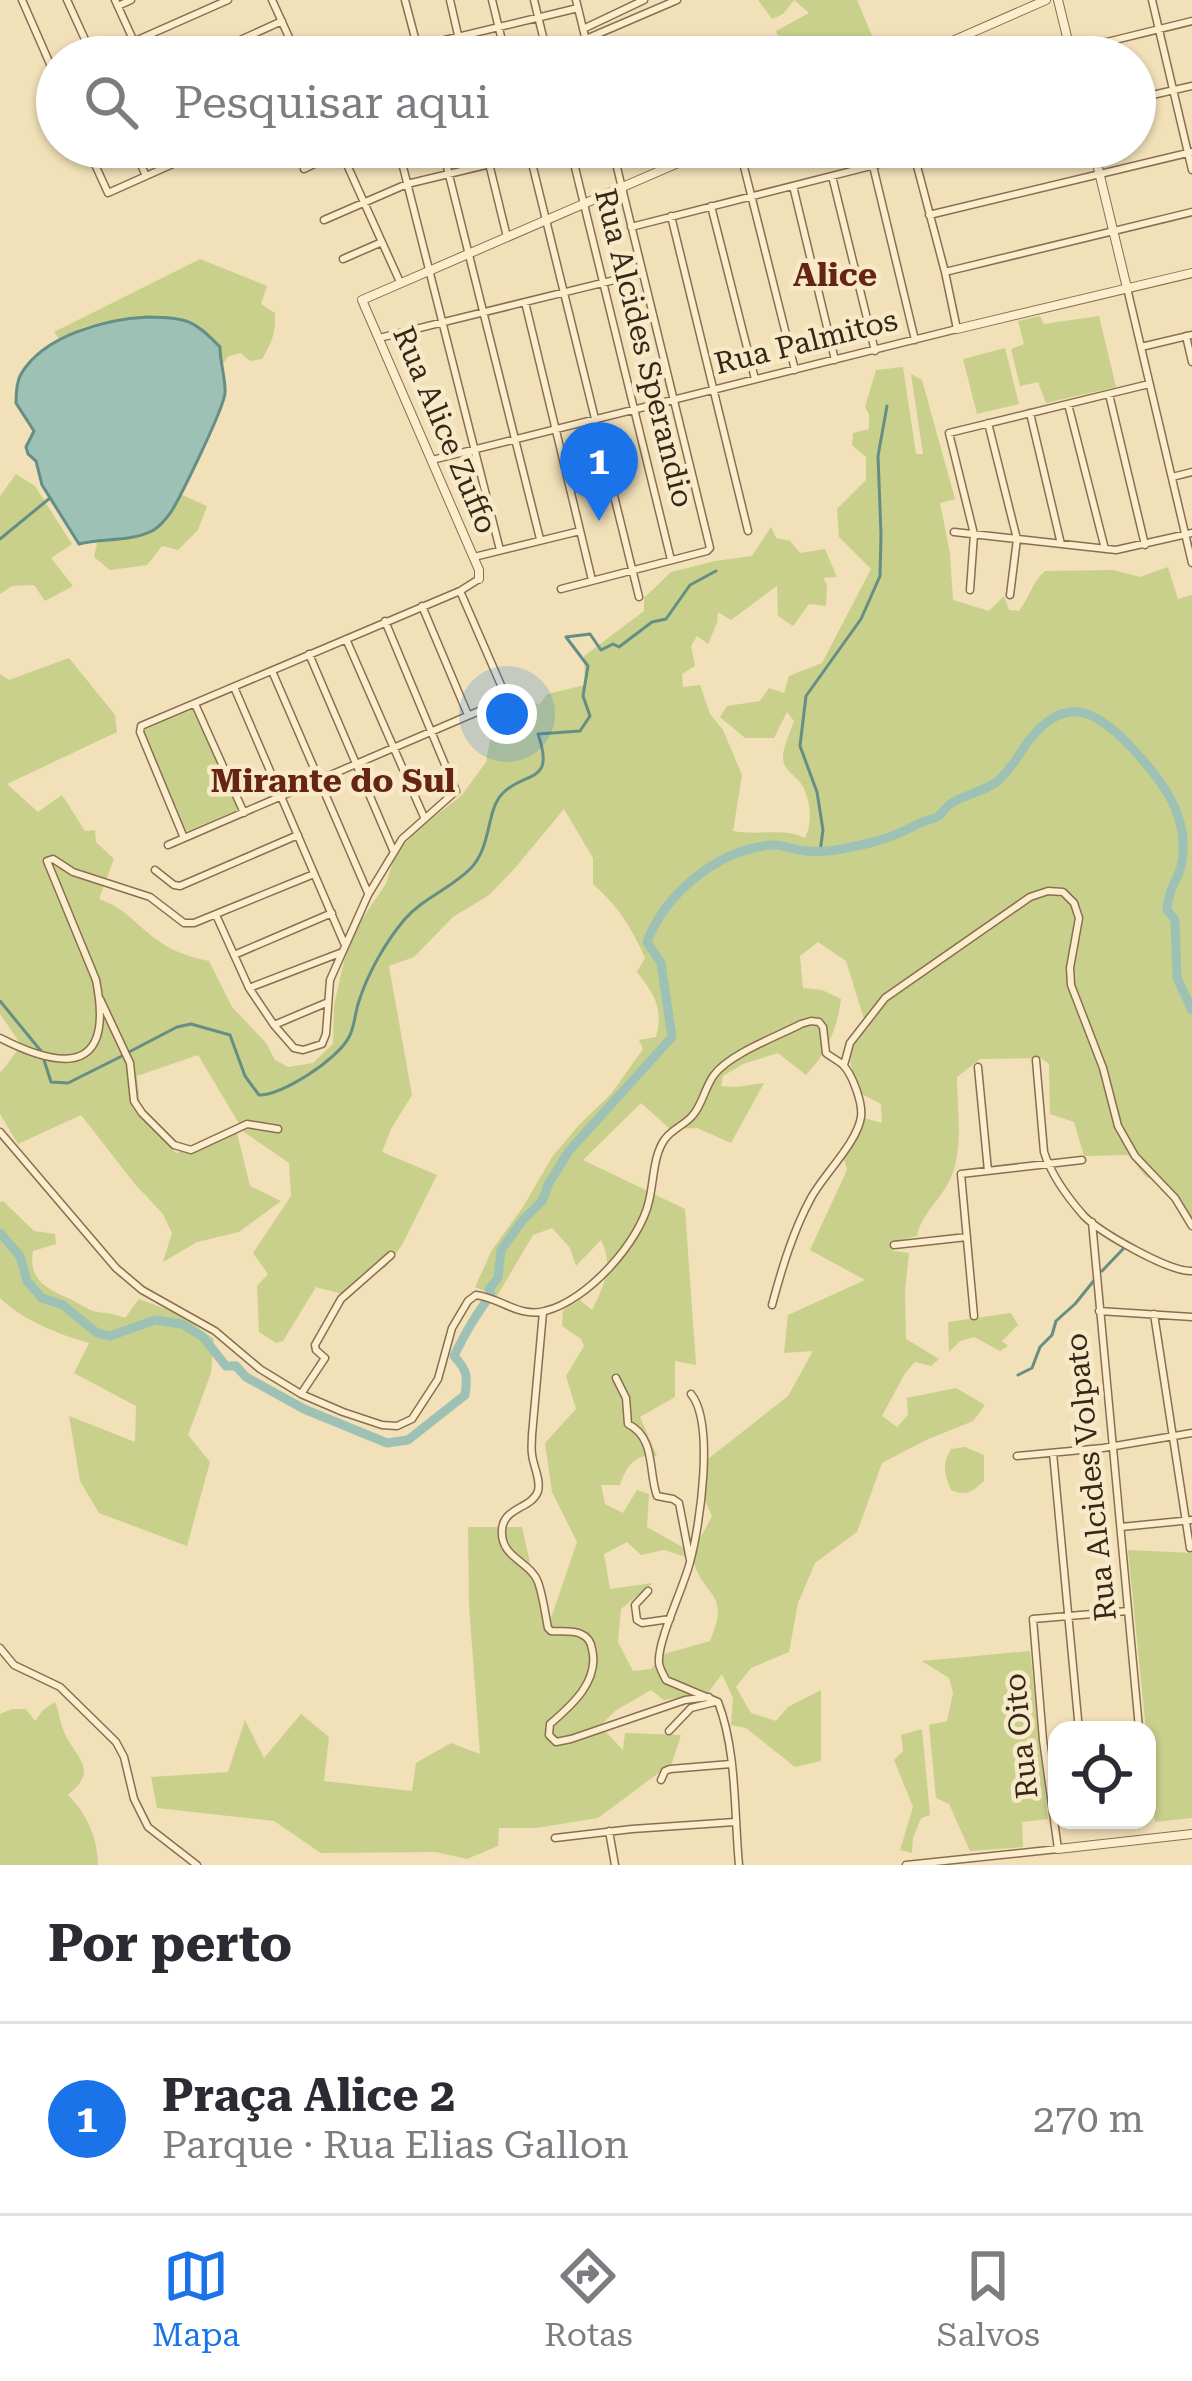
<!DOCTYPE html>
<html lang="pt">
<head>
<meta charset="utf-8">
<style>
	body { margin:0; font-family:"Roboto Serif",serif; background:#f2f2f3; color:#2b2b33 }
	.controls { position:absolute; right:36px; bottom:36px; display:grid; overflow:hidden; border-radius:24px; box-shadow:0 3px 9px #0004 }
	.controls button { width:108px; height:108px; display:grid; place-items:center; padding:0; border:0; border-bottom:3px solid #e1e1e2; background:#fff; color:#2b2b33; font:60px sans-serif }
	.you { position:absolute; left:507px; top:714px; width:42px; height:42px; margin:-30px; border:9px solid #fff; border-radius:50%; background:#1a73e8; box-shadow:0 0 0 18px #1a73e833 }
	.badge { display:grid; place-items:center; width:78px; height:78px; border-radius:50%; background:#1a73e8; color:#fff; font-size:39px; font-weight:700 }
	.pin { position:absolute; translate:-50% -99px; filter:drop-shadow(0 3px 6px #0008) }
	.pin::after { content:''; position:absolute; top:63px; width:42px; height:36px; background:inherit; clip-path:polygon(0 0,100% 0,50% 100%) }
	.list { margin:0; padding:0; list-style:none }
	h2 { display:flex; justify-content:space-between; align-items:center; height:156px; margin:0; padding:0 48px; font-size:51px }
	h2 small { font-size:39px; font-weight:400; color:#7c7c81 }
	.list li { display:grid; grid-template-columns:78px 1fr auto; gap:36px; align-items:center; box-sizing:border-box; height:192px; padding:0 48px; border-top:3px solid #e1e1e2 }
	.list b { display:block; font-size:45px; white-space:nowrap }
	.list p { margin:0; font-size:39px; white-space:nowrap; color:#7c7c81 }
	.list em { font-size:39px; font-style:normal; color:#7c7c81 }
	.icon { flex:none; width:66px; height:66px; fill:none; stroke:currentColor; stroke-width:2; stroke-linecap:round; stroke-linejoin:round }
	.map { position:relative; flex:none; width:1192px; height:1865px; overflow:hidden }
	.search { position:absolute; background:#fff; box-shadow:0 3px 9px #0004; left:36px; right:36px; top:36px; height:132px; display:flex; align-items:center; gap:30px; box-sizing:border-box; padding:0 42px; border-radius:66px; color:#7c7c81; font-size:45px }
	.sheet { height:348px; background:#fff }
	nav { display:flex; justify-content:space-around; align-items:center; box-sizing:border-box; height:168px; border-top:3px solid #e1e1e2; background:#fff; font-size:33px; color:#7c7c81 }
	nav a { display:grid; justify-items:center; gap:6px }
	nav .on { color:#1a73e8 }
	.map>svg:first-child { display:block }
</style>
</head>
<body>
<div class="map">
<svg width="1192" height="1865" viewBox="0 0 1192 1865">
	<rect width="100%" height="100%" fill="#f1e0b8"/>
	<path fill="#c8d08c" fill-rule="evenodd" d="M758 0H857L881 57H787L776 31 809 13 794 0 783 14 772 19Z
		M200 259 267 286 261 304 275 313C276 332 272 342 262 359L250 361 241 353 229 356 220 367 173 318C140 317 85 317 61 341L54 332Z
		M1040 316 1044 324 1099 316 1116 387 1046 403 1038 382 1020 386 1011 349 1024 344 1018 321Z
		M1005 348 1019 404 977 414 963 359Z
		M903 367 916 454H923L911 374 922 380 955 499 940 503 950 553 953 600 989 611 1004 596 1009 610 1019 611C1029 598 1033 581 1045 571L1113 570 1140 577 1168 567 1178 599 1192 595V1222L1158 1181 1146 1177 1128 1155 1084 1156 1074 1122 1050 1114 1049 1064 1041 1058 980 1059 957 1077C957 1106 963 1144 953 1172 945 1197 922 1211 917 1236L891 1242 893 1251 909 1253 905 1290 906 1339 939 1359 931 1366 915 1362 905 1373 882 1416 897 1427 908 1415 907 1398 956 1388 985 1405 973 1421 926 1440 882 1463 857 1532 815 1563 798 1603 789 1652 751 1668 736 1687 751 1713 776 1721 788 1707 821 1690V1761L795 1767 746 1728 731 1725 733 1698 722 1674 708 1693 664 1700 651 1690 615 1711 600 1726 623 1750 625 1733 681 1735 672 1763 598 1818 536 1828H499L498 1846 467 1859 436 1852 321 1853 274 1821 157 1808 151 1777 228 1772 245 1720 264 1758 301 1714 329 1737 324 1781 412 1791 416 1763 451 1743 480 1754 469 1605 468 1527H522L537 1594 550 1621 577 1542 552 1492 545 1443 576 1409 566 1376 584 1346 581 1339 562 1326 563 1310 580 1300 592 1310C604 1286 614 1265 601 1240L576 1266 570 1248 552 1228 533 1235 497 1296 475 1287 492 1250 523 1207 552 1157 579 1125 611 1094 643 1049 639 1040 656 1037C664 1008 654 994 637 972L645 958C632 928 618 906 593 884V858L564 809 515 868 489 895 453 917 414 957 389 966 412 1095 391 1129 382 1152 437 1175 402 1245 386 1267 342 1294 316 1287 283 1341 276 1343 259 1332 257 1286 268 1274 253 1253 291 1196 289 1163 244 1132 198 1055 137 1076 141 1113 176 1153 194 1149 236 1129 250 1186 281 1201 239 1232 197 1242 163 1262 172 1233 163 1214 134 1183 81 1115 18 1144 0 1114V1072C10 1064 11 1055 22 1046L0 1014V674L9 680 69 658 115 715 117 732 7 784 38 812 62 795 85 831 95 830 96 842 114 859 99 899C123 908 129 917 147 932 165 948 186 957 209 961L232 1007 266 1043 275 1060 288 1067 313 1063 333 1044 334 1005 346 952 355 929 386 884 395 855 416 831 462 795 486 762 491 734 527 698 539 705 547 694 585 685 584 656 644 611V598L671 572 715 561 752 556 771 527 776 538 790 541 800 553 825 549 837 577 823 578 827 584 826 606 809 604 793 626 778 616 777 586 731 620 718 612 717 623 708 644 697 636 691 646 695 666 682 674 683 687 700 685 710 714 723 730 742 775 733 831C758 836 782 827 805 838 813 822 811 798 800 782 794 775 784 769 783 759 782 748 791 731 794 721L787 712 774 738H745L720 717 727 706 760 701 769 688 784 693 789 676 822 663 871 569 839 537 837 509 866 480V457L852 445 853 433 869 429V414L865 407 876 370ZM818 942 846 961 864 1019C842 1041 850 1064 858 1092L881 1104 882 1123 864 1118 844 1159 847 1170 810 1250 865 1280 788 1315 784 1353 813 1351 788 1396 708 1459 705 1500 712 1516 702 1535 684 1548 647 1527 649 1494 637 1490 623 1513 605 1504 601 1485H620C627 1465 634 1454 657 1456L640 1417 675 1397V1361L696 1365 685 1209 583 1160 641 1103 670 1129 697 1128 731 1143 764 1083 736 1087 721 1086 723 1076 743 1064 778 1053 806 1075C827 1053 837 1029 841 999L822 990 803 988 800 956ZM627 1542 641 1555 664 1550 693 1559C702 1598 732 1590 710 1641L664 1654 651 1669 633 1671 618 1642 621 1609 653 1583 610 1589 604 1554Z
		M16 474 35 486 72 544 51 558 73 586 45 601 34 585 12 586 0 594V496Z
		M180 494 207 506 198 530 178 550 162 546 147 565 110 570 94 557 98 539 110 541 170 515Z
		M194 709 238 810 185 832 142 731Z
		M3 1201 34 1231 55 1234 56 1244 33 1251C28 1280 47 1289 70 1299 79 1303 87 1310 97 1312 107 1313 115 1314 125 1318L139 1299 179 1314 214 1339 211 1373 188 1435 210 1462 187 1546 99 1513 80 1481 69 1416 135 1442 136 1406 74 1373 89 1343C58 1334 24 1321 0 1298V1202Z
		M1011 1313 1018 1325 1002 1341 1008 1346 1000 1351 974 1337 960 1341 949 1352 948 1322Z
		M965 1447 984 1455V1481C973 1491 966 1497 951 1490 944 1474 942 1465 951 1449Z
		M1128 1550 1192 1553V1818L1155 1822Z
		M1030 1651 1048 1819 1022 1822 1023 1847 970 1851 949 1804 936 1798 929 1725 947 1721 953 1693 949 1678 922 1661Z
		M55 1702C59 1711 60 1723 64 1732 76 1759 100 1769 68 1795 87 1813 98 1840 98 1865H0V1714L12 1709H26L35 1721 43 1710Z
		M922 1729 930 1815 921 1818 913 1838 912 1853 900 1850 913 1807 894 1760 903 1751 901 1735Z"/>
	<path fill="#9ec1b6" stroke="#658e84" stroke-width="3" d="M148 317C187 318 193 319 220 347 220 363 226 380 225 393 224 408 181 496 171 512 167 518 158 528 152 531 129 542 102 538 79 544L42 485 36 461 28 454 26 447 34 431 16 403C16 394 16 382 21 374 44 335 106 319 148 317Z"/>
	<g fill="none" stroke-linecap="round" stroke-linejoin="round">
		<path stroke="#658e84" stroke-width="3" d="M0 539 50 498
			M820 852 823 830 817 792 800 746 806 696 861 619 880 576 881 534 878 456 887 406
			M0 1001 41 1051
			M129 1052 177 1027 191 1024 230 1035 245 1076 259 1095C283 1095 338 1059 349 1037 355 1026 355 1012 359 1001 368 973 385 943 404 920 423 898 450 889 470 869 492 847 486 811 502 794 524 770 556 786 538 734L580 731 590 716 583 696 588 666 566 637 590 634 601 650 613 644 619 647 652 622 666 619 690 585 716 571
			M44 1060 51 1082 68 1083 122 1056
			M1102 1271 1124 1248
			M1018 1375 1032 1368 1040 1347 1052 1335 1056 1321 1075 1304 1096 1278"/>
		<path stroke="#9ec1b6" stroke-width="9" d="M0 1233 20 1256 27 1281 42 1298 63 1305 97 1333 110 1336 155 1320 182 1324 203 1337 226 1366H236L246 1377 304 1409 387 1443 408 1440 465 1395C468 1376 467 1370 454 1356 465 1333 475 1315 491 1295L489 1289 498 1278 501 1250 522 1221 542 1201 549 1183 569 1151 672 1037 661 963 647 942C665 894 717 850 771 845 783 844 794 850 806 851 824 853 843 849 861 845 883 841 901 833 920 823 925 820 932 820 937 817 943 814 945 807 950 804 965 794 985 792 999 780 1011 769 1018 756 1027 743 1064 694 1094 708 1131 747 1162 780 1192 818 1181 867 1175 885 1169 888 1167 910L1175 920 1177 978 1192 1010"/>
		<defs>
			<path id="minor" d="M22 0 57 80
				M67 0 93 57
				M115 0 141 57
				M272 0 298 57
				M405 0 420 57
				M450 0 463 57
				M492 0 506 57
				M534 0 548 57
				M576 0 590 57
				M1152 0 1192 170
				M118 6 131 0
				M583 29 644 0
				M586 39 677 0
				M99 57 228 0
				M203 57 282 21
				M374 57 578 8
				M1046 57 1192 21
				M1135 99 1192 86
				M87 147 108 193 211 147
				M133 147 146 176
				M339 147 400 282
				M398 147 500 550
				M442 147 540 539
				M485 147 507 237
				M528 147 639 597
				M570 147 671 560
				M739 147 795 370
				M742 157 780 147
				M873 166 915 340
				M304 169 341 151
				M832 176 875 351
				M793 186 835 360
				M711 206 755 379
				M929 215 1192 152
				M671 216 748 531
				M324 220 407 184 561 147
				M631 227 946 147
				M343 259 382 242
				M945 272 1192 212
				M1127 288 1192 563
				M525 302 592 580
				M1186 336 1192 362
				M379 338 643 273
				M1141 347 1192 335
				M1109 394 1145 545
				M1068 404 1105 549
				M1030 413 1061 544
				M988 423 1017 539 1010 595
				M432 460 957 329 945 272 912 147
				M1172 477 1192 472
				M954 532 1116 550 1192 533
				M474 557 580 531
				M561 589 707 551 710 548 612 147
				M970 590 974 534 949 433 1149 384
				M422 606 468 715
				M346 639 424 817
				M309 654 393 850
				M272 671 368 893
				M234 687 344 943
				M195 704 244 813
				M184 838 140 732 141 726 460 591 479 579
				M168 845 507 699 460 591
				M155 870 174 885 180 886 298 835
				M216 915 249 988 274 1025 294 1048 303 1050 322 1044 326 1034 330 980 368 895 402 839 456 791 385 621
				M234 955 332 913
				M249 988 340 953
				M100 999 130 1063 134 1101 142 1113 174 1145 191 1150 247 1124 278 1129
				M274 1025 326 1003
				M0 1038C68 1073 114 1070 96 980L47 861 53 859 73 872 150 897 184 923H194L314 874
				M1036 1060 1044 1152C1051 1174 1069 1199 1084 1216 1101 1233 1169 1272 1192 1271
				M844 1065 850 1043 885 998 1030 897 1048 891 1063 892 1074 903 1079 918 1070 968 1071 985 1103 1068 1118 1126 1135 1156 1175 1198 1192 1226
				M978 1067 988 1171
				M0 1132 116 1268 142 1290 215 1331 260 1369 301 1394 343 1412 382 1425 397 1426 412 1419 438 1379 452 1328 468 1301 476 1295C501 1298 519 1318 545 1311 587 1301 640 1242 649 1201 654 1181 653 1155 665 1139 672 1129 685 1125 693 1115 703 1103 705 1087 714 1075 729 1054 778 1036 801 1024L811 1021 819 1022 823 1027 826 1053C831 1057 837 1060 842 1064 852 1073 863 1103 861 1117 857 1143 824 1174 811 1198 793 1231 782 1268 772 1305
				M1092 1222 1139 1728
				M894 1245 967 1237
				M1099 1311 1192 1317
				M543 1312 532 1435C532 1441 531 1448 532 1454 533 1466 541 1479 538 1491 532 1509 503 1507 502 1530 500 1558 530 1561 538 1582 543 1596 545 1613 548 1628L551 1631C560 1632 573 1630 581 1634 588 1637 591 1642 592 1649 600 1681 571 1706 550 1724L549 1735 556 1742 571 1739 685 1700 709 1697
				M1154 1314 1190 1548
				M974 1316 961 1174 1082 1160
				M616 1378 626 1398 628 1424C656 1438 648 1471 657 1496L673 1499 679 1503 690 1560
				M301 1394 325 1358 316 1350 315 1345 341 1299 391 1255
				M691 1394C715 1423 700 1526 690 1562 684 1587 657 1641 659 1663 659 1667 664 1676 666 1680L718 1702C737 1751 734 1813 739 1865
				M1053 1453 1079 1730
				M1017 1456 1103 1448 1192 1433
				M1121 1527 1192 1520
				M648 1591 635 1605 637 1620 642 1623 670 1619
				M0 1648 14 1665 60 1687 116 1742 124 1757 134 1799 148 1827 197 1865
				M669 1731 691 1708 715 1702
				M661 1780 665 1771 670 1769 731 1764
				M609 1831 615 1865
				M555 1838 632 1829 735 1822
				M906 1865 1058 1849 1043 1740 1033 1619 1128 1611"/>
			<path id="tertiary" d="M1058 0 1072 57
				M916 57 1046 0
				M1093 147 1127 288
				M957 329 1192 273
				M479 579V570L362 300 715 147
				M1058 1849 1192 1834"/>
		</defs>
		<use href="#minor" stroke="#896f52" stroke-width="9"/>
		<use href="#tertiary" stroke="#896f52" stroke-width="10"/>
		<use href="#minor" stroke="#fcedcc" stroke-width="6"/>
		<use href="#tertiary" stroke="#fcedcc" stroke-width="8"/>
	</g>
	<g text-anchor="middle" stroke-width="9" stroke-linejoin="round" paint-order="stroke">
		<g font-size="30" fill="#362719" stroke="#f8eac8">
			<text transform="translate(806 342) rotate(-14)" y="10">Rua Palmitos</text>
			<text transform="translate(644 348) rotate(76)" y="10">Rua Alcides Sperandio</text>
			<text transform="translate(445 430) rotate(67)" y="10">Rua Alice Zuffo</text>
			<text transform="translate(1091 1477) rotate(-96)" y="10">Rua Alcides Volpato</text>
			<text transform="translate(1021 1736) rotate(-96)" y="10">Rua Oito</text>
		</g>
		<g font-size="33" font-weight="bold" fill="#662514" stroke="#f8eac8">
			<text x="835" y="286">Alice</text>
			<text x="333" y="792">Mirante do Sul</text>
		</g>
	</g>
</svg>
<div class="controls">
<button><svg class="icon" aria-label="locate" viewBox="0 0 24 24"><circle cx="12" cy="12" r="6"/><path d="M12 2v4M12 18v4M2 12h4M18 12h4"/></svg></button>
</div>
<div class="you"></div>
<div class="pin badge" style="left:599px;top:521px">1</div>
<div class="search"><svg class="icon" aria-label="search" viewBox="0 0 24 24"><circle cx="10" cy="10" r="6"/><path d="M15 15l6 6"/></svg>Pesquisar aqui</div>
</div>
<section class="sheet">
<h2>Por perto<small></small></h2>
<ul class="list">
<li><span class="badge">1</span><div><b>Praça Alice 2</b><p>Parque · Rua Elias Gallon</p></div><em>270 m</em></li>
</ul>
</section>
<nav>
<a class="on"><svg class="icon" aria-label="map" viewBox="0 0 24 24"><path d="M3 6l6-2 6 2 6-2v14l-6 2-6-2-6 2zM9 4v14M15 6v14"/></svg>Mapa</a>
<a><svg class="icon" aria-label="directions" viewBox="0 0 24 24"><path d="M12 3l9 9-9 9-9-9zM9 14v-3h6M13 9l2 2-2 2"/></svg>Rotas</a>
<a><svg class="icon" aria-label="saved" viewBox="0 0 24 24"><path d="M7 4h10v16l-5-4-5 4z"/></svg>Salvos</a>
</nav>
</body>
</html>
